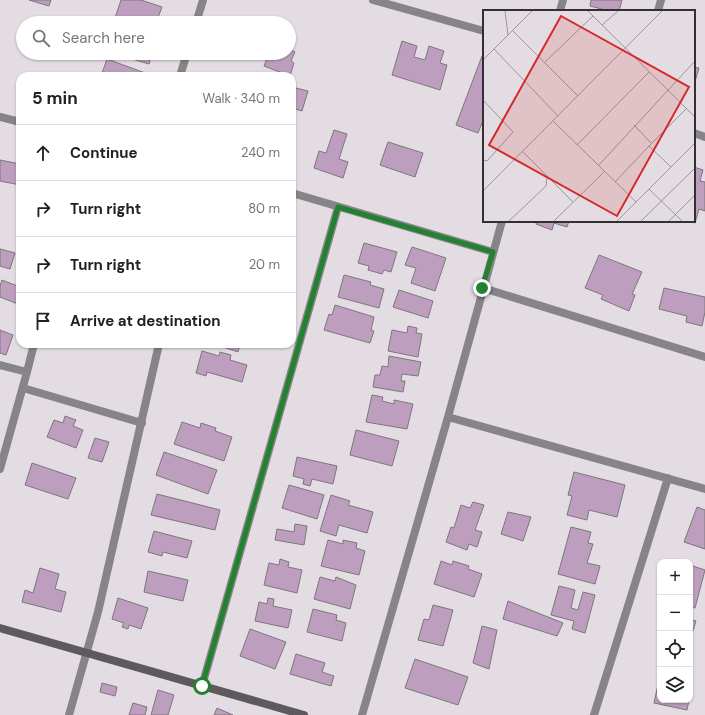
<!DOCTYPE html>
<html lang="en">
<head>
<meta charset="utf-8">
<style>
	body { margin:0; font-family:"DM Sans",sans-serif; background:#f2f2f2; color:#202124 }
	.controls { position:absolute; right:12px; bottom:12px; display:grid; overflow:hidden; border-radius:8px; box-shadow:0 1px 3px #0004 }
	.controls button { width:36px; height:36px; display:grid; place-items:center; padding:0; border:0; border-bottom:1px solid #e0e0e0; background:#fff; color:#202124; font:20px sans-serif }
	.stop { position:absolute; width:12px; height:12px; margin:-9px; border:3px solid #248131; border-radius:50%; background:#fff }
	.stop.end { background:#248131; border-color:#fff; box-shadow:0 1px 4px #0008 }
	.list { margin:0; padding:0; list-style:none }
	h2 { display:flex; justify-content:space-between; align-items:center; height:52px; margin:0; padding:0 16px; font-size:17px }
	h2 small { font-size:13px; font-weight:400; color:#757577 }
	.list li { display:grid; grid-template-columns:26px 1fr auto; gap:12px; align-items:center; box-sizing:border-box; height:56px; padding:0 16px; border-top:1px solid #e0e0e0 }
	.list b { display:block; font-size:15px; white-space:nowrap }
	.list em { font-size:13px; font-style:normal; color:#757577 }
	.icon { flex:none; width:22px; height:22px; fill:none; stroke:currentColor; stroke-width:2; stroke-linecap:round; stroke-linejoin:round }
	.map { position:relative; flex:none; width:705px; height:715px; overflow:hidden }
	.search { position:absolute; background:#fff; box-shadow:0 1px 3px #0004; left:16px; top:16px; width:280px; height:44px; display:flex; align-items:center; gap:10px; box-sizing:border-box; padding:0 14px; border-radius:22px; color:#757577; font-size:15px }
	.panel { position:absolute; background:#fff; box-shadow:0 1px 3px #0004; left:16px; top:72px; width:280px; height:276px; border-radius:12px }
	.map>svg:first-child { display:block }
</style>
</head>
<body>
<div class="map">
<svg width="705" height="715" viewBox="0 0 705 715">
	<rect width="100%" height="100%" fill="#e3dde3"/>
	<path fill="#be9ebe" stroke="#7d777d" d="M29 0H51L49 6Z
		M121 0H141L162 7 156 23H128L115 18Z
		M591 0H622L619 11H609L590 6Z
		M402 41 417 46 414 57 425 60 429 46 444 51 440 63 447 65 440 90 392 75Z
		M289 49 295 52 291 61 294 63 290 76 264 66 269 53H289Z
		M112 53H152L149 64Z
		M482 56 484 57V118L478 133 456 125Z
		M107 59 148 74V76H101Z
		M694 67 699 68 694 85Z
		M292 87 308 91 302 111 292 108Z
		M334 130 347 134 339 159 348 162 343 178 314 168 319 151 326 153Z
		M388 142 423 153 415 177 380 165Z
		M0 160 20 164V185L0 181Z
		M694 167 703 170 700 181 705 182V211L699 209 695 223 689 221H694Z
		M537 221H569L567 227 554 223 552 230 536 224Z
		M364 243 397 252 391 272 384 270 382 274 368 270 369 266 358 263Z
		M412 247 446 258 435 291 411 283 416 268 405 265Z
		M0 249 15 253 10 269 0 266Z
		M599 255 642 272 632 294 635 295 629 311 601 299 603 295 585 288Z
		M344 275 371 282 370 285 384 289 379 308 338 297Z
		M2 280 20 287 18 304 0 297V286Z
		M664 288 705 297V312L702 326 686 322 687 316 659 309Z
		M399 290 433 301 428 318 393 307Z
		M335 305 374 317 371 330 374 331 370 343 324 330 329 314 332 315Z
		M408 326 417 328 416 333 422 334 418 357 388 351 392 330 407 333Z
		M0 330 13 335 6 355 0 353Z
		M214 344H240L238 352Z
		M202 351 219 356 220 352 231 355 230 360 247 365 242 382 207 372 206 376 196 373Z
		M389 356 421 362 418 376 402 374 401 381H405L403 392 373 387 375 375H380L382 366 388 367Z
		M372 395 383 397 382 401 394 404V400L413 404 407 429 366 422Z
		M65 416 76 420 73 426 83 430 76 448 47 437 54 420 63 423Z
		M182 422 200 428 201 423 216 428 215 431 232 437 224 461 174 444Z
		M356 430 399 441 392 466 350 455Z
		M95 438 109 442 102 462 88 458Z
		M164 452 217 470 208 494 156 475Z
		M297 457 337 466 333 484 312 479 310 486 303 484 304 479 293 476Z
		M32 463 76 478 68 499 25 485Z
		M574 472 625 485 617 517 589 510 587 520 567 515 572 496 568 495Z
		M289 485 324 495 317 519 282 508Z
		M157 494 220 510 215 530 151 515Z
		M331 495 350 501 348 505 373 512 367 533 339 525 336 536 320 531Z
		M473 502 484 505 475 530 482 532 477 547 469 544 467 550 446 542 451 527 454 528 461 505 470 508Z
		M697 507 705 510V549L684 542Z
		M508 512 531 517 523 541 501 534Z
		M295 524 307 526 304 545 275 540 277 529 294 532Z
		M571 527 591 532 588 543 593 544 587 563 600 566 595 584 558 574Z
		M154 531 192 541 187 558 163 552 162 556 148 552Z
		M328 540 343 544V540L357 543 356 548 365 551 359 575 321 566Z
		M280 559 289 562 288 567 302 570 297 593 264 585 269 563 279 565Z
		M441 561 452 565 453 561 469 566 468 569 482 574 474 597 434 584Z
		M690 565 705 570 695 608 690 607Z
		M40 568 59 574 55 589 66 592 61 612 22 602 25 590 33 593Z
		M148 571 188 580 183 601 144 592Z
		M320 577 335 581 336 577 356 585 350 609 314 599Z
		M559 586 575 590 571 608 578 610 583 592 595 595 585 633 572 629 574 621 551 615Z
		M118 598 148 608 141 629 129 625 128 629 122 627 124 623 112 619Z
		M268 598 274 599 273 606 292 610 288 628 255 621 259 602 267 604Z
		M508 601 563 623 557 636 503 619Z
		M433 605 453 610 443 646 418 640 424 619 429 620Z
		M313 609 337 615 336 620 346 623 342 641 307 632Z
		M690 619 696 621 690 640Z
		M482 626 497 630 489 669 473 663Z
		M250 629 286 642 275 669 240 656Z
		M296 654 325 663 322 672 334 676 331 686 290 674Z
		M415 659 468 677 458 705 405 688Z
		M659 680 660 700H689L687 710 654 703Z
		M102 683 117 687 115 696 100 692Z
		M158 690 174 695 168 715H151Z
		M133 703 147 707 145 715H129Z
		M217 708 233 715H214Z"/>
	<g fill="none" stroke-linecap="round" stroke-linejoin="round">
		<path stroke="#868486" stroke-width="8" d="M373 0 484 31
			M560 11 563 0
			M658 11 661 0
			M196 23 203 0
			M180 76 187 53
			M0 117 20 122
			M694 133 705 137
			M292 193 493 252
			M483 288 705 357
			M0 365 27 372 0 469
			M27 372 34 344
			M23 388 142 423
			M448 417 705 489
			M202 686 338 207
			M69 715 98 612 159 344
			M362 715 448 417 502 221
			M594 715 668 478"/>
		<path stroke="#5d595d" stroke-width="8" d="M0 628 304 715"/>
	</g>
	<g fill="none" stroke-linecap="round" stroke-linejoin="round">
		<path stroke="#248131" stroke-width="5" d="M202 686 338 207 493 252 482 288"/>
	</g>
	<g transform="translate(483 10)">
		<rect width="212" height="212" fill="#e3dde3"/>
		<path fill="none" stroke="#9d989d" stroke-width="1" d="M22 1 25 25M105 1 212 107M119 15 135 1M29 20 95 86M11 39 75 106M0 50 49 1M61 53 110 6M0 90 30 122 4 151 0 150M70 111 153 192M151 115 169 134M94 135 166 62M40 142 90 192M115 156 212 51M188 157 166 136 203 99M132 172 166 136M166 179 199 211M0 181 179 1M26 211 63 176 64 167M71 211 121 162M134 211 212 133M158 211 212 158M186 211 212 185"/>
		<path fill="#d62828" fill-opacity="0.15" stroke="#d62828" stroke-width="2" d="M78 6 206 77 134 206 6 135Z"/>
		<rect width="212" height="212" fill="none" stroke="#333033" stroke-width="2"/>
	</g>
</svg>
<div class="controls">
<button>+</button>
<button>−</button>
<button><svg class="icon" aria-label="locate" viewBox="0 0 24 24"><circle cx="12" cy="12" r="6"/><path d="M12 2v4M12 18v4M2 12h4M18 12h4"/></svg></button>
<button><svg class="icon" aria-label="layers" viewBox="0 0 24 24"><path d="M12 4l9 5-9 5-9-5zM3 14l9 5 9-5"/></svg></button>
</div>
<div class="stop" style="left:202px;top:686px"></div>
<div class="stop end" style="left:482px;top:288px"></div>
<div class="search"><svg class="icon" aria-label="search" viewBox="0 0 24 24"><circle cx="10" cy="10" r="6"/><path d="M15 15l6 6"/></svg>Search here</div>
<section class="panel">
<h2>5 min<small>Walk · 340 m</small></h2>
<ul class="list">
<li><svg class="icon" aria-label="ahead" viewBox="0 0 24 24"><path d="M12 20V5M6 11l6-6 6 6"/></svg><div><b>Continue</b></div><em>240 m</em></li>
<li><svg class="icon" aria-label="right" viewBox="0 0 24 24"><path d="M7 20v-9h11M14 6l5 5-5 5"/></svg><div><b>Turn right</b></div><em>80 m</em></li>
<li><svg class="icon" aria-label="right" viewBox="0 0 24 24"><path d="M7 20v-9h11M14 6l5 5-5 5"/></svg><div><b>Turn right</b></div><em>20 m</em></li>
<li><svg class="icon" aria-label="arrive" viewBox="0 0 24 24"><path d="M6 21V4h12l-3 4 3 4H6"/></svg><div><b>Arrive at destination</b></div></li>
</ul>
</section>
</div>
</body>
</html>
